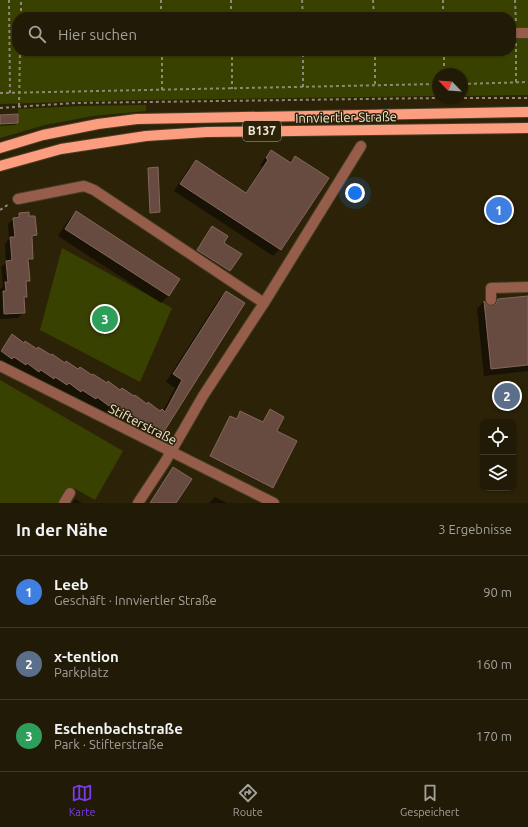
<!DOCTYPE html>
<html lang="de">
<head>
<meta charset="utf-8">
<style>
	body { margin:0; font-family:Ubuntu,sans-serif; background:#292310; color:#f1f3f6 }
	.controls { position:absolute; right:12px; bottom:12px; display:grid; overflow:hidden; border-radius:8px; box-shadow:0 1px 3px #0004 }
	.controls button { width:36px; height:36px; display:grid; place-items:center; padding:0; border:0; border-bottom:1px solid #3e3828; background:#211a06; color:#f1f3f6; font:20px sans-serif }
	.compass { position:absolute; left:432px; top:68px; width:36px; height:36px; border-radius:50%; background:#211a06; box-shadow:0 1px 3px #0004; rotate:295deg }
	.you { position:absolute; left:355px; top:193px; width:14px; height:14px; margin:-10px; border:3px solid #fff; border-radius:50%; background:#1a73e8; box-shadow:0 0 0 6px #1a73e833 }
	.badge { display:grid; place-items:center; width:26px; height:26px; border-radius:50%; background:#7c3aed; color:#fff; font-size:13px; font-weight:700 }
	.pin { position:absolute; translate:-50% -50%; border:2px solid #fff; box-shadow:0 1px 4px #0006 }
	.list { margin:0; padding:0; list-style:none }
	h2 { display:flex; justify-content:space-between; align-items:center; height:52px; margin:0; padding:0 16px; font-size:17px }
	h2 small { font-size:13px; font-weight:400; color:#a2a19b }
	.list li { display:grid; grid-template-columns:26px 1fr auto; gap:12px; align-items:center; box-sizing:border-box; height:72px; padding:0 16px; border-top:1px solid #3e3828 }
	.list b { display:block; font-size:15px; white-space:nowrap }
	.list p { margin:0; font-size:13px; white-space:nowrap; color:#a2a19b }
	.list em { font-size:13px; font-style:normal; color:#a2a19b }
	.icon { flex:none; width:22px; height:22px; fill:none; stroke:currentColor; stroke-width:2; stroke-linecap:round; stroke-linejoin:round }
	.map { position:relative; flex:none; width:528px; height:503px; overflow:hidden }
	.search { position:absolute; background:#211a06; box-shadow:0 1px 3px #0004; left:12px; right:12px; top:12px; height:44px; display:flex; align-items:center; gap:10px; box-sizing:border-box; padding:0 14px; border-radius:16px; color:#a2a19b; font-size:15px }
	.sheet { height:268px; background:#211a06 }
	nav { display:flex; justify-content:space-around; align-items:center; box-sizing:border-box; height:56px; border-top:1px solid #3e3828; background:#211a06; font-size:11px; color:#a2a19b }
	nav a { display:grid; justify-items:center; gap:2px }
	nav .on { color:#7c3aed }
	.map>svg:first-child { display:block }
</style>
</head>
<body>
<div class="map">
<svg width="528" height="503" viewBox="0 0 528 503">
	<rect width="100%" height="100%" fill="#2c2208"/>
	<path fill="#394100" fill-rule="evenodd" d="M0 0H528V95L462 96V74H438V96L133 100 0 104ZM17 17H511V51H17Z
		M146 105V111L93 116 45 125 0 138V124L18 123V109L80 106Z
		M62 248 172 308 140 382 40 330Z
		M0 380 123 451 95 500 72 487 62 503H0Z"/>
	<path fill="#0007" d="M0 116 17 123 15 125 0 126Z
		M271 151 289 163 295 157 327 178 280 249 273 256 174 191 189 168 196 161 245 193 262 167 260 165Z
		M148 169 159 212 158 213H150Z
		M76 212 179 279 168 296 161 303 58 236 69 219Z
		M19 214 36 235 31 240 32 258 28 263 29 280 25 284 26 297 23 300V313L18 318 0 319V289L3 286 1 267 6 263 5 244 9 239 8 224Z
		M211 228 223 243 229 271 197 251Z
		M226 292 244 303 162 433 155 440 143 431 142 433 130 425 129 426 116 417 115 419 103 411 101 412 89 404 88 406 75 396 73 398 61 390 59 392 47 384 46 385 33 376 32 378 20 370 18 372 6 363 4 365 0 362V350L12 336 23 344 25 342 36 350 160 412 163 411 175 388 166 382 219 299Z
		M528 297V371L484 376 477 309 483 302 487 306 491 307 498 300Z
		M240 413 272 487 271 488 210 457 229 418 236 420Z
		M215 497 227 503H209Z
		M75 499 82 503H72Z"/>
	<path fill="#674b40" stroke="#85675b" d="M18 114V123L0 124V115Z
		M271 150 291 163 295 156 329 178 281 250 180 184 196 160 246 193 268 160 266 158Z
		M158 167 160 212 150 213 148 168Z
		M76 211 180 279 169 296 65 229Z
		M29 212V216H35L37 235 32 236 33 259H28L30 281H26L27 297H24L25 313 4 314 3 291H6L5 282H8L6 261 12 260 10 237H15L13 218 19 217V213Z
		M212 226 228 236 224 243 242 254 230 271 197 250Z
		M226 291 245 303 163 433 151 425 150 427 137 418 136 419 124 411 123 412 111 404 109 406 97 397 96 399 82 390 81 392 69 383 67 385 55 377 54 379 41 370 39 372 27 363 26 365 14 357 12 359 1 351 12 334 24 343 25 341 37 349 38 347 51 355 52 354 65 363 66 361 78 369 80 367 92 375 93 374 107 383 108 381 120 390 122 388 134 396 135 395 147 404 148 402 160 411 162 409 165 412 182 380 173 374Z
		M528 296V365L491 369 484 301 487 305 491 306 496 304 498 299Z
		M270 409 284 417 277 431 297 441 273 488 210 456 230 416 237 419 240 411 263 422Z
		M173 467 192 479 176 503H150Z"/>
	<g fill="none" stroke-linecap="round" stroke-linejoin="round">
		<defs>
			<path id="minor" d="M511 33H528
				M18 199 84 186 94 190 264 303
				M491 300V288L528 287
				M0 366 274 503
				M64 503 70 493
				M138 503 165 462 203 396 264 303 361 146"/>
			<path id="major" d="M0 148 43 135 98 124 137 119 528 112
				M0 166 61 149 146 136 207 132 528 128"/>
		</defs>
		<use href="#minor" stroke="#473e25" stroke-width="12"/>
		<use href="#major" stroke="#473e25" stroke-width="12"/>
		<path stroke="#908873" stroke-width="2" stroke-dasharray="3 3" stroke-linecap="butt" d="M9 0 10 93
			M161 0V17
			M231 0V17
			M302 0 303 17
			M373 0 374 17
			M443 0V17
			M515 0 516 23
			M21 17V0
			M516 43V82
			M232 51V89
			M375 51V86
			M444 51V74
			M462 84 528 82
			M303 87V51
			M162 90V51
			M0 93 438 84
			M458 98H528
			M19 106 20 51
			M0 108 75 103 438 98
			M0 210 9 204"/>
		<use href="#minor" stroke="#975d4b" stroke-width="10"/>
		<use href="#major" stroke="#fd9d7f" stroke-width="10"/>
	</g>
	<g text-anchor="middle" stroke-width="3" stroke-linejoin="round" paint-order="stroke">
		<rect fill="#2c2208" stroke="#b3ac99" stroke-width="1" x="243" y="121" width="38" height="20" rx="3"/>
		<g font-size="12" font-weight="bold" fill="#ede7d7">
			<text x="262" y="135">B137</text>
		</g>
		<g font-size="13" fill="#ede7d7" stroke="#2c2208">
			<text transform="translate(346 117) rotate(-1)" y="5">Innviertler Straße</text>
			<text transform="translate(143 424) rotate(27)" y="5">Stifterstraße</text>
		</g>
	</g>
</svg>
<div class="controls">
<button><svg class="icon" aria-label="locate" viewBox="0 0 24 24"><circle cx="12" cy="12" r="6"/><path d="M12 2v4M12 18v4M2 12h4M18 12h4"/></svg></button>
<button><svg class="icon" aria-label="layers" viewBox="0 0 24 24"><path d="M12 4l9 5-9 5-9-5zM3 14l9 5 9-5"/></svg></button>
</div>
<svg class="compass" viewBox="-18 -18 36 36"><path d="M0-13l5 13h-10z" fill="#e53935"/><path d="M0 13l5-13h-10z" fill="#a2a19b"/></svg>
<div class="you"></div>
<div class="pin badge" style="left:499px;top:210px;background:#3f7fe0">1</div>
<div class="pin badge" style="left:507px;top:396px;background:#5c6f8a">2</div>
<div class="pin badge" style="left:105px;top:319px;background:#2e9e5b">3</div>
<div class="search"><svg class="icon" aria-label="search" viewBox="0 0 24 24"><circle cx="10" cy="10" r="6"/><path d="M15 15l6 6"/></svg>Hier suchen</div>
</div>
<section class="sheet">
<h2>In der Nähe<small>3 Ergebnisse</small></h2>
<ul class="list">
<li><span class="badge" style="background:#3f7fe0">1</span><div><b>Leeb</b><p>Geschäft · Innviertler Straße</p></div><em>90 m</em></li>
<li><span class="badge" style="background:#5c6f8a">2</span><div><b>x-tention</b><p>Parkplatz</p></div><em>160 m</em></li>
<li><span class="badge" style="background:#2e9e5b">3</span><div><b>Eschenbachstraße</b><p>Park · Stifterstraße</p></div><em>170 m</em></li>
</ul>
</section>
<nav>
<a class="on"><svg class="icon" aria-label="map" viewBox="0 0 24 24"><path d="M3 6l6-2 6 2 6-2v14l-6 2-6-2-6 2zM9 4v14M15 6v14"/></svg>Karte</a>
<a><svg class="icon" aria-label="directions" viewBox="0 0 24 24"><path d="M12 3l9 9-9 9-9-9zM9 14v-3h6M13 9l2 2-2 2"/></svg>Route</a>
<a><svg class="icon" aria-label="saved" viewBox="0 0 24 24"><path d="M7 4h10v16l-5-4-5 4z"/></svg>Gespeichert</a>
</nav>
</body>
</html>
